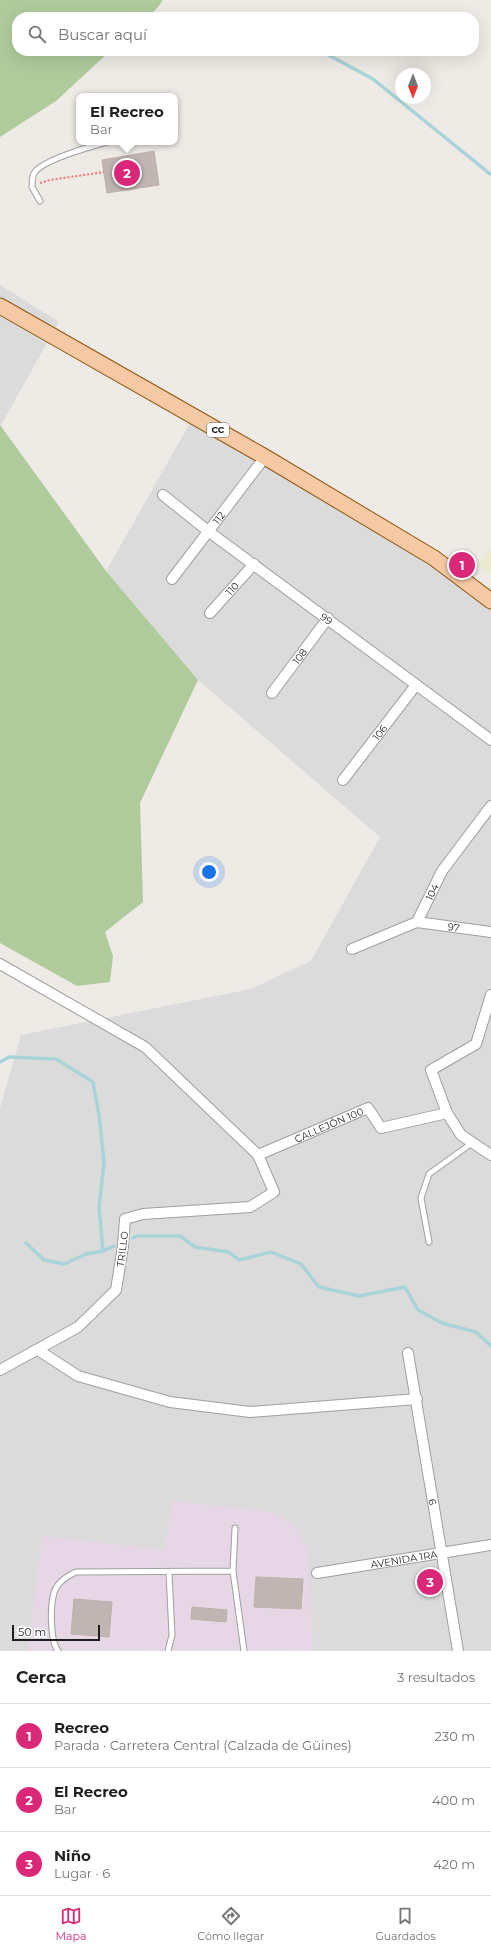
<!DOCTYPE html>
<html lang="es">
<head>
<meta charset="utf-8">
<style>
	body { margin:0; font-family:Montserrat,sans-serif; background:#f6f6f6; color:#202124 }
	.compass { position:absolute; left:395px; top:68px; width:36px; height:36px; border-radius:50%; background:#fff; box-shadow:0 4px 16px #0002; rotate:180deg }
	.scale { position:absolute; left:12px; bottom:10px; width:88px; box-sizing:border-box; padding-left:4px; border:2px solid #1e1e1e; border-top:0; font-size:11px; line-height:14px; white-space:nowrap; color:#1e1e1e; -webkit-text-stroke:3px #fff; paint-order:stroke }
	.you { position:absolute; left:209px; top:872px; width:14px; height:14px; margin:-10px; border:3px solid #fff; border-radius:50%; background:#1a73e8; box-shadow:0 0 0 6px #1a73e833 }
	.badge { display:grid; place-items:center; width:26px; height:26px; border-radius:50%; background:#db2777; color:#fff; font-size:13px; font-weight:700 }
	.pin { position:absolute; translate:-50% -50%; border:2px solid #fff; box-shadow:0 1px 4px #0006 }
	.popup { position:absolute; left:76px; top:93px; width:102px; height:52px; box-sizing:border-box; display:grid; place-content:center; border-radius:8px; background:#fff; filter:drop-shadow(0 1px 3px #0005); font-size:13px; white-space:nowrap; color:#757577 }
	.popup b { font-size:15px; color:#202124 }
	.popup::after { content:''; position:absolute; left:50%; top:100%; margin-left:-8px; border:8px solid transparent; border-top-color:#fff }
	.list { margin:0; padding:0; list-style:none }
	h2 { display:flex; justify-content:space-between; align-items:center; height:52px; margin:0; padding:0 16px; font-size:17px }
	h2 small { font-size:13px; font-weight:400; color:#757577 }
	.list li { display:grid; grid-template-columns:26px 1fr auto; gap:12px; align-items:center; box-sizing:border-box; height:64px; padding:0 16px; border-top:1px solid #e0e0e0 }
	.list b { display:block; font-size:15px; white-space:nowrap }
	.list p { margin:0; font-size:13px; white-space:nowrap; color:#757577 }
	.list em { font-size:13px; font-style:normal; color:#757577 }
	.icon { flex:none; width:22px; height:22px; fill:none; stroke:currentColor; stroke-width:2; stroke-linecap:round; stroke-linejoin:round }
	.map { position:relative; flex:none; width:491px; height:1651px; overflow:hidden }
	.search { position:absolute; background:#fff; box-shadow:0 4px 16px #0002; left:12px; right:12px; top:12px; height:44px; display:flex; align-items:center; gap:10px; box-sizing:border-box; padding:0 14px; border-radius:16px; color:#757577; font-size:15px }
	.sheet { height:244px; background:#fff }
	nav { display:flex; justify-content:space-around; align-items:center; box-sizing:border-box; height:56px; border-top:1px solid #e0e0e0; background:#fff; font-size:11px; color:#757577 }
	nav a { display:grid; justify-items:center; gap:2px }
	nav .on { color:#db2777 }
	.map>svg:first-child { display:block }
</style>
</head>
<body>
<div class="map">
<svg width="491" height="1651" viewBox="0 0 491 1651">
	<rect width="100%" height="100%" fill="#eeeae5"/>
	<path fill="#dcdbdb" d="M0 285 59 322 1 425H0Z
		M198 409 454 563 491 592V1651H0V1108L21 1035 251 989 311 961 380 837 198 680 106 571Z"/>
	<path fill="#e7d7e6" d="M173 1501 274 1512 295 1527 308 1552 313 1651H28L42 1536 164 1550Z"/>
	<path fill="#ecebd1" d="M491 546V575L477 566Z"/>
	<path fill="#afcb9c" d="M0 0H163L158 7 148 17H17V51H110L56 101 0 137Z
		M0 425 106 571 198 680 140 803 143 902 105 932 113 956 110 982 77 986 0 943Z"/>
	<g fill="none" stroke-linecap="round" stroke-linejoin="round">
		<path stroke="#a8d3d9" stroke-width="3.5" d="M321 51 373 79 490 174
			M85 55 107 51
			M0 1062 9 1057 56 1059 93 1082 99 1115 104 1162 99 1207 103 1251
			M133 1238 138 1236H180L195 1247 229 1252 239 1260 271 1252 301 1264 319 1287 359 1296 405 1287 418 1310 442 1323 476 1332 491 1346
			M26 1243 44 1260 64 1264 86 1254 103 1251 114 1246"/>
	</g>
	<path fill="#bfb5b2" stroke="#bfb0a8" d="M154 151 159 185 107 193 102 160Z
		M439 1575 440 1586 421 1590 419 1579Z
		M256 1577 303 1579 301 1609 254 1607Z
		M74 1599 112 1602 109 1637 71 1634Z
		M192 1607 227 1610 226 1622 191 1619Z"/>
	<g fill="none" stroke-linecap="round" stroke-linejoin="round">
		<defs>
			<path id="lane" d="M40 201 32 187C32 182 32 175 35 172 43 160 92 146 107 142
				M429 1242 421 1198 429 1174 472 1143
				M235 1528 233 1571 244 1651
				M58 1651C50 1641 50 1606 54 1593 57 1582 67 1576 76 1572L233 1571
				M168 1651 172 1635 169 1573"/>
			<g id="street">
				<path id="s1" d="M163 495 208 531 491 740"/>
				<path id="s2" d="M172 579 265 457"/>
				<path id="s3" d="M210 613 254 564"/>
				<path id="s4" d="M272 693 328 618"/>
				<path id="s5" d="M343 780 416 685"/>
				<path id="s6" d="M417 922 491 932"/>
				<path id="s7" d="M352 949 417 922 442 871 491 806"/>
				<path d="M0 964 145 1047 258 1155 274 1192 250 1207 143 1214 125 1219 123 1246 116 1290 78 1327 0 1370"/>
				<path d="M491 995 476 1044 431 1070 447 1113 461 1135 491 1155"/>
				<path id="s8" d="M258 1155 368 1108 381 1128 447 1113"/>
				<path d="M38 1350 78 1376 170 1402 250 1412 417 1399"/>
				<path id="s9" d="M408 1353 458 1651"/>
				<path id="s10" d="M317 1573 491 1545"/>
			</g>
			<path id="primary" d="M0 306 265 457 434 558 491 601"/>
		</defs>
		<use href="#lane" stroke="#9f9f9f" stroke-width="7"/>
		<use href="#street" stroke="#9f9f9f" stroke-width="12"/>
		<use href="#primary" stroke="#8d540b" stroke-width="17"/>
		<path stroke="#f07476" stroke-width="2" stroke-dasharray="2 2" stroke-linecap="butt" d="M40 183 50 180 104 172"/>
		<use href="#lane" stroke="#fff" stroke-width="5"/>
		<use href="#street" stroke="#fff" stroke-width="10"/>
		<use href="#primary" stroke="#f5c9a3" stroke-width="15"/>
	</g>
	<g text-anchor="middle" stroke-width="3" stroke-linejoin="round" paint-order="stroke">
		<rect fill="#fff" stroke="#626262" stroke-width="1" x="207" y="423" width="22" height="14" rx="3"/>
		<g font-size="9" font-weight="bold" fill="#1e1e1e">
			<text x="218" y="433">CC</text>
		</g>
		<g font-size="10" fill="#1e1e1e" stroke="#fff">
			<text dy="4" stroke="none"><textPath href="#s2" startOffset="77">112</textPath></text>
			<text dy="4" stroke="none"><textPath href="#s3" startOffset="33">110</textPath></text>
			<text dy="4" stroke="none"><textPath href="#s1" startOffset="205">99</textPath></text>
			<text dy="4" stroke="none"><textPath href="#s4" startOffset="46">108</textPath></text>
			<text dy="4" stroke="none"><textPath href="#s5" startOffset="60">106</textPath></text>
			<text dy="4" stroke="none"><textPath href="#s7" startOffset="104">104</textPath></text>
			<text dy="4" stroke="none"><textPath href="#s6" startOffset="37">97</textPath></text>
			<text dy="4" stroke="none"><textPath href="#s8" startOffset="77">CALLEJÓN 100</textPath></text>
			<text transform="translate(122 1249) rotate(-83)" y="4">TRILLO</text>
			<text dy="4" stroke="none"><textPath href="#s9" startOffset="151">6</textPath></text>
			<text dy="4" stroke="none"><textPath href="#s10" startOffset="88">AVENIDA 1RA</textPath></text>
		</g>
	</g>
</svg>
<svg class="compass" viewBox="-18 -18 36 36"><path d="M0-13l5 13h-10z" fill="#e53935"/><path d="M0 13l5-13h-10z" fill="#757577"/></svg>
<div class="scale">50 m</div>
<div class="you"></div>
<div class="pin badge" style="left:462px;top:565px">1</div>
<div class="pin badge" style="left:127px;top:173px">2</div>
<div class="popup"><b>El Recreo</b>Bar</div>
<div class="pin badge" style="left:430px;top:1582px">3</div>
<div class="search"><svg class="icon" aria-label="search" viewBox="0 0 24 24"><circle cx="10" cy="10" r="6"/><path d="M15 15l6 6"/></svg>Buscar aquí</div>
</div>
<section class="sheet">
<h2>Cerca<small>3 resultados</small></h2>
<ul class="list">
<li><span class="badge">1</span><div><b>Recreo</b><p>Parada · Carretera Central (Calzada de Güines)</p></div><em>230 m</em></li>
<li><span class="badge">2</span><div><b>El Recreo</b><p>Bar</p></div><em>400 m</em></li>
<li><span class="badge">3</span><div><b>Niño</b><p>Lugar · 6</p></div><em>420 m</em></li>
</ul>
</section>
<nav>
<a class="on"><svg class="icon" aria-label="map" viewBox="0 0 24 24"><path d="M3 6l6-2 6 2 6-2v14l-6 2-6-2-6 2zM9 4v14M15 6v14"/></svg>Mapa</a>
<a><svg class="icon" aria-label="directions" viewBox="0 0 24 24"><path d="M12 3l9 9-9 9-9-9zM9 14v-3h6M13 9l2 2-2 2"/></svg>Cómo llegar</a>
<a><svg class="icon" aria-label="saved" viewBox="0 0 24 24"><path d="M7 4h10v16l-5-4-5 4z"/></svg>Guardados</a>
</nav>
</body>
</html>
